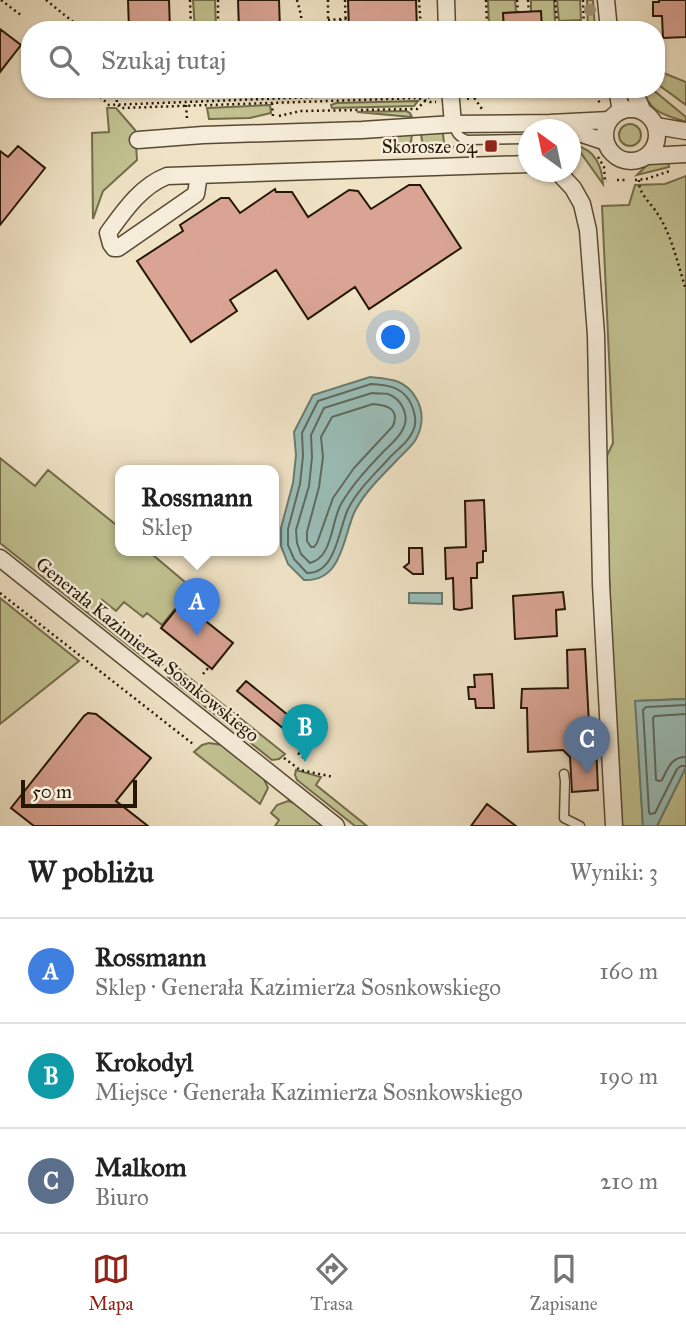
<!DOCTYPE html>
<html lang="pl">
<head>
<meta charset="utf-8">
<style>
	body { margin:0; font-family:"IM FELL Great Primer",serif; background:#f2f2f2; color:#222 }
	.compass { position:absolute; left:518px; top:119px; width:63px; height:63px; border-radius:50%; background:#fff; box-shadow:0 2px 5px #0004; rotate:327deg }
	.scale { position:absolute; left:21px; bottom:18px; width:116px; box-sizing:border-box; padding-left:7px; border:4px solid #251704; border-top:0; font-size:19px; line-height:24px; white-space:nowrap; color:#251704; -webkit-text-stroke:5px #f5ecd9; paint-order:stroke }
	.you { position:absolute; left:394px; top:338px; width:24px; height:24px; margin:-18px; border:5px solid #fff; border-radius:50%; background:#1a73e8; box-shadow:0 0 0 10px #1a73e833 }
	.badge { display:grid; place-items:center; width:46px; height:46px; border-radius:50%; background:#8f2418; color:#fff; font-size:23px; font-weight:700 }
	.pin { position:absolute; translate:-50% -58px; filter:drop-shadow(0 2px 4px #0008) }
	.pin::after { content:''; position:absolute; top:37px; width:24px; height:21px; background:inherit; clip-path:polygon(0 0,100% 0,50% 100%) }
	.popup { position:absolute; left:115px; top:465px; width:164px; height:91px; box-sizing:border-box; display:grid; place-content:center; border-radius:14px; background:#fff; filter:drop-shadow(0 2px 5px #0005); font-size:23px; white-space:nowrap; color:#767676 }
	.popup b { font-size:26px; color:#222 }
	.popup::after { content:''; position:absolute; left:50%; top:100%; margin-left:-14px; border:14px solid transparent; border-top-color:#fff }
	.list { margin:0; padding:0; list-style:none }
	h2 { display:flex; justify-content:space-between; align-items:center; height:91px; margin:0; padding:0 28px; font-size:30px }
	h2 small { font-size:23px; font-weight:400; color:#767676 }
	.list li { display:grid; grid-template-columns:46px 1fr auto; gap:21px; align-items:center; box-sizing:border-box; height:105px; padding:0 28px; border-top:2px solid #e0e0e0 }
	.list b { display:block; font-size:26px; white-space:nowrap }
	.list p { margin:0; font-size:23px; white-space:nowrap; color:#767676 }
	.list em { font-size:23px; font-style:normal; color:#767676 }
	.icon { flex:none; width:38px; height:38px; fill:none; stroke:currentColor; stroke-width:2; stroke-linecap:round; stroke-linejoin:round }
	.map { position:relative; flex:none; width:686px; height:826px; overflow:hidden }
	.search { position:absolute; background:#fff; box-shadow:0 2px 5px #0004; left:21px; right:21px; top:21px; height:77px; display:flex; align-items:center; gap:18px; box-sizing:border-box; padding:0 24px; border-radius:28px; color:#767676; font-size:26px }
	.sheet { height:406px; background:#fff }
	nav { display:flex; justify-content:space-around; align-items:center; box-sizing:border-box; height:98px; border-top:2px solid #e0e0e0; background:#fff; font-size:19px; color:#767676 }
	nav a { display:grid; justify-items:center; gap:4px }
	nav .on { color:#8f2418 }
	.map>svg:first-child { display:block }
</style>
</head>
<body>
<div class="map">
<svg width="686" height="826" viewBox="0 0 686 826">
	<rect width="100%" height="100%" fill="#efe2c5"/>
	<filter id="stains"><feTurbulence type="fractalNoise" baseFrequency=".00286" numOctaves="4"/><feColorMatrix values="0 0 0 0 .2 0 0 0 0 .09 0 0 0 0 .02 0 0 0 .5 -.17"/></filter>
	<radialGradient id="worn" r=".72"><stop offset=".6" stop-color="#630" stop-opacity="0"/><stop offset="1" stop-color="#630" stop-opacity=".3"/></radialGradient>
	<path fill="#c1c190" stroke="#736c4a" stroke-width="2" d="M193 0H215L216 30H195Z
		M488 0H515L516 12 503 13 504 24 489 25Z
		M531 0H554L555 22H541L531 12Z
		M557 0H580L581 20 559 21Z
		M587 0H593L595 30H588Z
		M656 70 686 82V105L656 83Z
		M642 89H652L686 117V122C663 114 652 114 642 89Z
		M418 101 414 106 332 108 331 105 336 103Z
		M270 105 271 113 250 118 209 119 207 108Z
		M107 108H116L135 130 137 160 103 191 93 219 92 133 109 132Z
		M406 111 410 113 412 117 357 112Z
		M619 135a11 11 0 1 1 22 0a11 11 0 1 1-22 0Z
		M421 133H443L444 145H427L422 141Z
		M391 134H412L411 142 407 146H391Z
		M576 146C595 149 602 167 603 184Z
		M658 161 668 162 669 167 637 175 648 164Z
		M686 176V699L636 701 643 826H620L604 462 613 443 602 206 629 205 635 185 665 184Z
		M0 458 35 486 48 470 120 528V550H147L192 588 162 625 147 613 143 617 124 602 116 611 102 600 95 609 135 641 145 644 156 652 153 655 144 658 0 543Z
		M0 598 79 661 0 724Z
		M172 663 177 665 181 671 285 754 279 759 272 760 168 677 167 670Z
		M209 743 222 745 263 777 268 788 260 804 194 752 202 745Z
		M686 767V826H657Z
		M296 770 321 777 316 785 367 826H355L297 780 295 775Z
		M288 801 295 803 324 826H275L279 820 271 813 277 805Z"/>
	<path fill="#9abdb7" stroke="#6b7b6f" stroke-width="2" d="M370 377C390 379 405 379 416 398 424 411 423 426 416 439 412 446 404 453 398 459 383 475 364 492 354 513 343 538 342 582 304 580L288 564 281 546V528L293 483 296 455 294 432 313 395Z
		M409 593H442V604L409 603Z
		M686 699V767L657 826H643L635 701Z"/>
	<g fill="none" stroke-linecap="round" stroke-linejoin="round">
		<path stroke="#606a5e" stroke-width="2" d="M371 384C386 385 400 386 409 400 413 407 416 417 415 425 412 438 401 447 392 455 377 472 358 489 348 509 339 528 336 574 307 573L294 559 288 545V529L300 484 303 456 302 433 318 401Z
			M372 393C377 394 384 393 388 394 402 399 410 416 403 429 399 438 389 446 382 453 367 469 352 485 341 504 331 522 333 557 310 563L301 554 297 543 296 530 309 486 312 457 311 435 324 408Z
			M373 404C387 405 400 409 393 426L354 468 333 498 317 543 314 547H311L307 541V532L319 487 323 457 321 437 332 417Z
			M686 705 646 707 643 710 649 812 650 814 655 813 677 769 681 766H686
			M686 714 655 716 653 718 656 780 659 781 662 780C668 768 671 757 686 757"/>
	</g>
	<path fill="#d9a494" stroke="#251704" stroke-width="2" d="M128 0H169L170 30H129Z
		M238 0H279L280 30H239Z
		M348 0H416L417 30H349Z
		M659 0H686V37L663 38 662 16H653V2H659Z
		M541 11 542 30H504L503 13Z
		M0 29 21 45 0 72Z
		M18 146 45 168 0 225V151L8 157Z
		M409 185H420L461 248 369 309 355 287 308 319 276 270 230 300 237 311 191 342 137 261 183 231 180 225 221 198H229L240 213 275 189 276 192H292L308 217 349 190 358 191 371 209Z
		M484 500 486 551H483V562L477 563V578H471L472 608 460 610 454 609 453 578 446 579 445 548 466 547 465 501Z
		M409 548H422L423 574H413L404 567 409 563Z
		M563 592 565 609 556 610 557 636 515 639 513 596Z
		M182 602 233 643 212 669 161 628Z
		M585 649 589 724H594V731L599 735V740L596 744 598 790 572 792 570 757 563 750 528 752 527 708H521L522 689 568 688 567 650Z
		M492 674 494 708H476L475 699H469L468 687H475L474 675Z
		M246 681 304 728 295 738 237 691Z
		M88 713 96 714 151 758 116 801 148 826H34L11 808 84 716Z
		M487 804 516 826H471Z"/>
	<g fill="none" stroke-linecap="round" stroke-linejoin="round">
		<defs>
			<path id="lane" d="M453 124C456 133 458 137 467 140L528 139
				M564 774 565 781 564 818 580 826"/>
			<path id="street" d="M446 0 447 30
				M606 0 609 30
				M450 89 453 124
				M617 89 621 111
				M633 89 643 112
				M605 135a26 26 0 1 1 52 0a26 26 0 1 1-52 0Z
				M656 126 686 131
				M570 130 606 142
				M138 140 203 135 362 130 453 124 550 123 610 120
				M648 156 686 154
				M558 172 573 188 582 204 588 230 596 335 601 584 614 826
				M199 175 196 194 118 248H114L111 244 108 233C124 211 141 186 167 176L528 164
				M0 558 336 826"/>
		</defs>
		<use href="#lane" stroke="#584a34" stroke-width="11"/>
		<use href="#street" stroke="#584a34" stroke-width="19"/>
		<path stroke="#251704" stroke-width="2.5" stroke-dasharray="2 3.5" stroke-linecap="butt" d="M1 0 22 16
			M46 0 83 30
			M190 0 191 30
			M218 0V30
			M297 0 301 15 302 30
			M328 0V30
			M345 0 346 30
			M419 0 421 30
			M486 0 487 25
			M517 0 518 12
			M528 0 529 12
			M555 0 557 22
			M583 0 584 30
			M328 20 341 19
			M334 30 341 19H349
			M92 89 109 105 417 93 423 89
			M116 89 117 104 121 108 418 98 430 102H436
			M468 89 482 109
			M593 91 601 105
			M467 99 482 93
			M272 103 273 117
			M186 105 187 119
			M279 116 301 111 417 109 432 94 433 89
			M417 143V147H455
			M598 157 604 167 605 181H607
			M617 180H626
			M635 180 646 179 670 171
			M639 180C638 193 650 202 657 213 672 235 678 265 686 290
			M0 593 193 744
			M153 657 166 668
			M203 674 209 667
			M298 753 304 758
			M284 758 300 770 334 777"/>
		<use href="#lane" stroke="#f5ecd9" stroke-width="8"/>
		<use href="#street" stroke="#f5ecd9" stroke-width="16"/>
	</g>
	<circle fill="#9e9376" cx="590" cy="10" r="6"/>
	<rect fill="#8f2418" stroke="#f5ecd9" stroke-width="2.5" x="484" y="139" width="14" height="14" rx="3.5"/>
	<g text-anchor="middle" stroke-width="5" stroke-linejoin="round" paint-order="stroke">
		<g font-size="19" fill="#251704" stroke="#f5ecd9" text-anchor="end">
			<text x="477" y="153">Skorosze 04</text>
		</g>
		<g font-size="19" fill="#251704" stroke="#f5ecd9">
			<text transform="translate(148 649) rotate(39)" y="7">Generała Kazimierza Sosnkowskiego</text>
		</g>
	</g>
	<rect width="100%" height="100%" filter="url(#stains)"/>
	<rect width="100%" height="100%" fill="url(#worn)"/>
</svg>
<svg class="compass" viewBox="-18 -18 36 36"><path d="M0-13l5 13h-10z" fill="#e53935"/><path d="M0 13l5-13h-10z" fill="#767676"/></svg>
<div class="scale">50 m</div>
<div class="you"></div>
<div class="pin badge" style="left:197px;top:636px;background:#3f7fe0">A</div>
<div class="popup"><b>Rossmann</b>Sklep</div>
<div class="pin badge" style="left:305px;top:762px;background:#0f9aa8">B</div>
<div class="pin badge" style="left:587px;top:774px;background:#5c6f8a">C</div>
<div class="search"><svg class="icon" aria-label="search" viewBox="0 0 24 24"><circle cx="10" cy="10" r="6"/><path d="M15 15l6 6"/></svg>Szukaj tutaj</div>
</div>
<section class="sheet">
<h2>W pobliżu<small>Wyniki: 3</small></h2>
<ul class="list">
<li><span class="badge" style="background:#3f7fe0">A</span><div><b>Rossmann</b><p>Sklep · Generała Kazimierza Sosnkowskiego</p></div><em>160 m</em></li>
<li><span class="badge" style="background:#0f9aa8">B</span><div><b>Krokodyl</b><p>Miejsce · Generała Kazimierza Sosnkowskiego</p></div><em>190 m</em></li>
<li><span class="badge" style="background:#5c6f8a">C</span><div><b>Malkom</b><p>Biuro</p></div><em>210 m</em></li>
</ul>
</section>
<nav>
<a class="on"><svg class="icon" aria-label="map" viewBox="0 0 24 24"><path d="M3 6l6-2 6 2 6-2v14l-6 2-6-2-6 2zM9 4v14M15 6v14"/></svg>Mapa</a>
<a><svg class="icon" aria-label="directions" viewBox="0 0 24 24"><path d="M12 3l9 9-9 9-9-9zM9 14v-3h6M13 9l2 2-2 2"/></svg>Trasa</a>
<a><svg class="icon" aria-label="saved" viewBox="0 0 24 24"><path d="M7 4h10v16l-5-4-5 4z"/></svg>Zapisane</a>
</nav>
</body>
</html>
